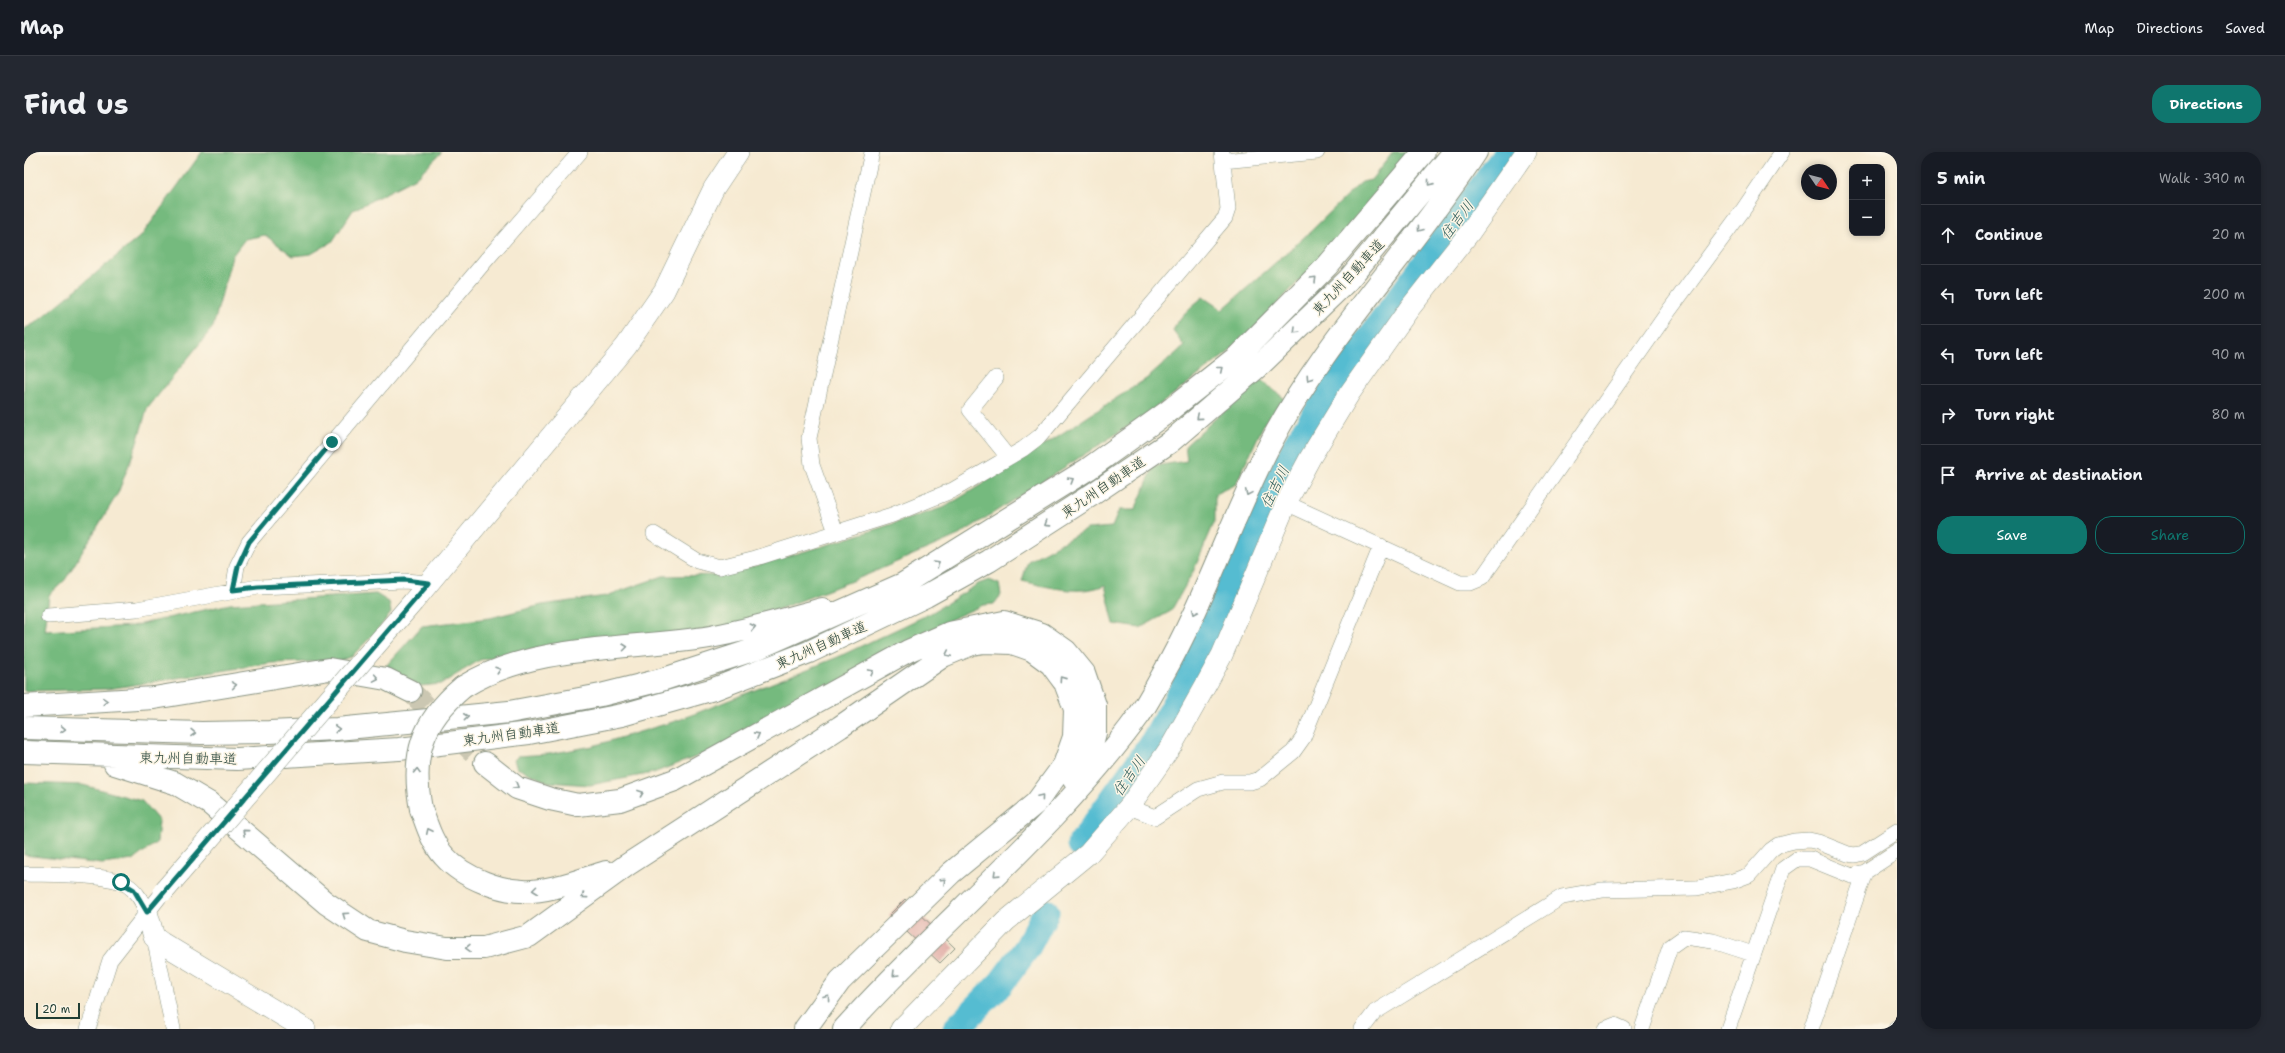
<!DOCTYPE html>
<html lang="en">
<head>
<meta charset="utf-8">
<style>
	body { margin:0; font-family:"Shantell Sans","Klee One",sans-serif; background:#242831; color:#f1f3f6 }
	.controls { position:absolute; right:12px; top:12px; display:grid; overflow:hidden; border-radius:8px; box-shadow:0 2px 6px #0003 }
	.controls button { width:36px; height:36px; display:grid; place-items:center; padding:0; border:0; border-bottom:1px solid #363941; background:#171b24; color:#f1f3f6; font:20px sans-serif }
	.compass { position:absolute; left:1777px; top:12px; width:36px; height:36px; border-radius:50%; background:#171b24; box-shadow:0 2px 6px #0003; rotate:125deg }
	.scale { position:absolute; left:12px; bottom:10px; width:44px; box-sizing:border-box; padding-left:4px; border:2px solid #1f3d34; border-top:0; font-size:11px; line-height:14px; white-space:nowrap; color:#1f3d34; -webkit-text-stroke:3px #fcf5e5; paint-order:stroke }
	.stop { position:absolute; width:12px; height:12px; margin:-9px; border:3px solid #0f766e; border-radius:50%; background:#fff }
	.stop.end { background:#0f766e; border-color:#fff; box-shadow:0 1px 4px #0008 }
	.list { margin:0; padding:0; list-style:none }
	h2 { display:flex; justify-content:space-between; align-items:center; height:52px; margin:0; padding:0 16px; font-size:17px }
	h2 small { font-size:13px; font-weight:400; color:#9ea1a6 }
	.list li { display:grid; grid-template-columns:26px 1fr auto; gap:12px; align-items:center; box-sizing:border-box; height:60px; padding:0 16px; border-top:1px solid #363941 }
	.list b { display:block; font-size:15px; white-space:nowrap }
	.list em { font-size:13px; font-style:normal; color:#9ea1a6 }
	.actions { display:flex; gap:8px; padding:12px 16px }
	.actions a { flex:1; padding:9px 0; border:1px solid #0f766e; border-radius:16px; text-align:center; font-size:14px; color:#0f766e }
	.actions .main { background:#0f766e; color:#fff }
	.icon { flex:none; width:22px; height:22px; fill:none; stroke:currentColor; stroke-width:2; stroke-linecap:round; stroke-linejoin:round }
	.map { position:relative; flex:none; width:1873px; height:877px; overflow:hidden; border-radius:16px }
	header { display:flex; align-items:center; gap:24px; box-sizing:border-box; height:56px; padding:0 20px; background:#171b24; border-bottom:1px solid #363941 }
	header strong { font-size:19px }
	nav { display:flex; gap:22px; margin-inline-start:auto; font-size:14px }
	.intro { display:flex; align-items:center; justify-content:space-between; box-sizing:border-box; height:96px; padding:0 24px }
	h1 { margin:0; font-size:28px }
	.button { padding:10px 18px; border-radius:16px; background:#0f766e; color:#fff; font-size:14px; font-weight:700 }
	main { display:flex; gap:24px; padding:0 24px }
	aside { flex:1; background:#171b24; border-radius:16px; box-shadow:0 2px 6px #0003 }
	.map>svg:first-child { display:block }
</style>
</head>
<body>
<header>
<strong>Map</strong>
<nav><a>Map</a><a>Directions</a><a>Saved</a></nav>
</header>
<div class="intro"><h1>Find us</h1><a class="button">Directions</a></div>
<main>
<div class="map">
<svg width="1873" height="877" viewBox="0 0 1873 877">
	<rect width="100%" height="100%" fill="#fcf5e5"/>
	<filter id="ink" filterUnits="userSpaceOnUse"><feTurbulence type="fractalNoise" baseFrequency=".025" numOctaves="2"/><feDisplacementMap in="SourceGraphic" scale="8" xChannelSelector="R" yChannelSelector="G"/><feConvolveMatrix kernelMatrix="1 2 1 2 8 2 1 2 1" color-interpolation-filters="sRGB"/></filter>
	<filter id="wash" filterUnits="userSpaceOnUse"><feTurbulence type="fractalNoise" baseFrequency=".012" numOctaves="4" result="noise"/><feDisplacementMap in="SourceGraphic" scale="16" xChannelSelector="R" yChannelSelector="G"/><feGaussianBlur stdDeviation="0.9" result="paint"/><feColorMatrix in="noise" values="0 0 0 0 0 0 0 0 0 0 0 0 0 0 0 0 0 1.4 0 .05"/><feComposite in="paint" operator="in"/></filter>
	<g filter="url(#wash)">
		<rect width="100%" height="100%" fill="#f6ead2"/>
		<path fill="#75ba7e" stroke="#4a7c59" d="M178 0H418L391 26 329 58 308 90 287 102 269 104 241 83 221 87 208 104 189 175 123 257 112 294 94 341 41 428 25 443 21 479 108 474 206 452 352 442 365 450 367 461 352 480 328 504 316 509 247 511 84 537 0 539V177L13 170 118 83Z
			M1369 0H1388L1366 33 1214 193 1125 261 935 383 838 425 706 476 512 497 456 508 417 532 396 534 375 525 362 514 398 474 466 466 518 453 582 444 639 424 699 423 806 392 921 355 986 315 1125 225 1160 194 1149 179C1155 164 1167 155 1179 145L1198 158 1286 80 1332 35 1338 30 1347 28Z
			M1237 228 1261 247 1240 272 1212 332 1191 342V369L1169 420 1147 459 1116 476 1090 472 1081 433C1055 444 1025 435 998 429L1004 409 1063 377 1088 375 1095 358H1111L1130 314 1163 309 1161 294 1226 235Z
			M965 428 975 432 977 443 970 452 959 453 934 464 688 599 629 621 566 633 524 630 493 616 490 608 494 604 525 602 569 594 655 568 814 505 907 461 954 432Z
			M0 631 59 633 118 649 135 669 133 690 109 708 78 712 0 703Z"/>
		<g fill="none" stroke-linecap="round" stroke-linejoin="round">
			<path stroke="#54bcd1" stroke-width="27" d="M1056 693 1128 592 1168 521 1240 357 1274 289 1314 229 1484 0
				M932 877 977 831 1003 796 1022 760"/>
		</g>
		<g id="blocks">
			<path fill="#dda29e" d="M881 747 931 796 916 811 865 763Z"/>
		</g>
	</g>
	<g filter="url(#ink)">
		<use href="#blocks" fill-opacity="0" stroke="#8a9483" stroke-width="1"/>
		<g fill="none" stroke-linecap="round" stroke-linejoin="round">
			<path stroke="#cbc7b2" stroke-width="22" stroke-dasharray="22 11" stroke-linecap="butt" d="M386 539 461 611"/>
			<defs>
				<path id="street" d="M1199 9 1293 0
					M972 226 946 258 984 305
					M1262 351 1436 431H1446L1458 426 1644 160 1719 58 1758 0
					M812 380 788 313 785 286 848 0
					M630 382 673 409 696 415 732 406 868 363 929 338 999 297 1016 284 1201 66 1204 57 1198 0
					M209 439 213 414 225 390 463 107 556 0
					M24 464 113 457 234 435 380 429 405 431
					M1105 655 1131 665 1174 637 1199 630H1226L1236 627 1269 600 1279 586 1357 394
					M0 722C24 723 84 721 103 733 113 739 118 750 123 760
					M130 785 149 877
					M64 877 86 808 140 739
					M1338 877 1351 860 1538 745 1578 738 1673 736 1709 729 1725 723 1747 698 1754 693 1770 689 1785 688 1794 690 1824 702 1831 703 1839 701 1873 679
					M1581 877 1591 873 1600 877
					M1618 877 1646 795 1660 785 1689 789 1729 802
					M1704 877 1759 717 1773 707H1786L1828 724 1841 720 1873 699
					M1787 877 1841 720
					M1872 877 1873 875"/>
				<path id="secondary" d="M389 450 602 194 640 139 690 36 714 0
					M123 760 130 785 138 791 281 877
					M877 877 982 769 1065 701 1105 655 1148 593 1184 529 1198 503 1262 351 1286 306 1325 242 1385 157 1446 80 1502 0"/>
				<path id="highway" d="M439 535C509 491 607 498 686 485 724 478 761 467 798 457
					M0 554 130 546 305 517 362 527 386 539
					M0 576 178 581 245 580 313 577 485 560 577 543 637 528 732 497 879 432 1064 317 1142 261 1214 204 1303 114 1400 0
					M0 600 213 607 375 597 505 581 598 563 690 537 785 500 902 444 965 409 1069 342 1146 290 1237 212 1324 128 1430 0
					M461 611 493 636 526 647 554 653 596 648 651 628 884 499 925 481 980 470 1018 482 1042 499 1060 521 1071 553V581L1063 611 1050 628
					M91 612 151 631 185 651 302 751 344 779 381 789 423 796H460L505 784 603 713 816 575 919 504 948 492 960 490 988 491 1008 498 1027 512 1035 523 1041 531 1051 557 1050 585 1040 613 1012 651 927 721 816 829 781 877
					M397 657C403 673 408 691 420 704 439 726 479 741 508 739 534 737 559 727 582 720
					M820 877C916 770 1031 679 1116 562 1124 550 1131 537 1138 524 1180 451 1206 370 1244 296 1299 188 1386 101 1452 0"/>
			</defs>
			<use href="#street" stroke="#8a9483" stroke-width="16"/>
			<use href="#secondary" stroke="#8a9483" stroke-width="22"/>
			<use href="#highway" stroke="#8a9483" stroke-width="24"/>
			<use href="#street" stroke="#fff" stroke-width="15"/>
			<use href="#secondary" stroke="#fff" stroke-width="21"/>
			<use href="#highway" stroke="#fff" stroke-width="22"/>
			<defs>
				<path id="secondary-bridge" d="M140 739 389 450"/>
				<path id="highway-bridge" d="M397 657C387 605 397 570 439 535"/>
			</defs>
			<use href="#secondary-bridge" stroke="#8a9483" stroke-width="22" stroke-linecap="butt"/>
			<use href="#highway-bridge" stroke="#8a9483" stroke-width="24" stroke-linecap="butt"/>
			<use href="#secondary-bridge" stroke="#fff" stroke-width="21"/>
			<use href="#highway-bridge" stroke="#fff" stroke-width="22"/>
		</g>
		<defs><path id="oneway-chevron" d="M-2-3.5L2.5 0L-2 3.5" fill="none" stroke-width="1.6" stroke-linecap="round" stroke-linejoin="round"/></defs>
		<g stroke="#8f9e9a">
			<use href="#oneway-chevron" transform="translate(1406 31) rotate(129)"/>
			<use href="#oneway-chevron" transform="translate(1396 77) rotate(127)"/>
			<use href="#oneway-chevron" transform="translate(1290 127) rotate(-45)"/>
			<use href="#oneway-chevron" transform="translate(1272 179) rotate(136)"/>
			<use href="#oneway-chevron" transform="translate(1196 217) rotate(-39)"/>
			<use href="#oneway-chevron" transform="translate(1285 226) rotate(124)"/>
			<use href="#oneway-chevron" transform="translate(1175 265) rotate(140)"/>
			<use href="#oneway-chevron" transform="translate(1047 328) rotate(-32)"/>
			<use href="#oneway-chevron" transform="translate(1224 341) rotate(114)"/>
			<use href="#oneway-chevron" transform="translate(1023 372) rotate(147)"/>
			<use href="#oneway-chevron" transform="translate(913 412) rotate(-31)"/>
			<use href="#oneway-chevron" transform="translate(1171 460) rotate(114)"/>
			<use href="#oneway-chevron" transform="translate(729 475) rotate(-13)"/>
			<use href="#oneway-chevron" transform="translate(601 495) rotate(-7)"/>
			<use href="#oneway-chevron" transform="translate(924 502) rotate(155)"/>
			<use href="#oneway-chevron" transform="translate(474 518) rotate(-18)"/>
			<use href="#oneway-chevron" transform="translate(847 520) rotate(-29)"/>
			<use href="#oneway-chevron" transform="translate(352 526) rotate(10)"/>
			<use href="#oneway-chevron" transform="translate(1038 527) rotate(-125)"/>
			<use href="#oneway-chevron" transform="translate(210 533) rotate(-9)"/>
			<use href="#oneway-chevron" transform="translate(81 549) rotate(-4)"/>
			<use href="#oneway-chevron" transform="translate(442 565) rotate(-6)"/>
			<use href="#oneway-chevron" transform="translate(39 577) rotate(2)"/>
			<use href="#oneway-chevron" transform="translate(313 577) rotate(-4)"/>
			<use href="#oneway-chevron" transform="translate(169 581) rotate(1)"/>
			<use href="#oneway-chevron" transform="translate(733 583) rotate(-29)"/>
			<use href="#oneway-chevron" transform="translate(393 619) rotate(-88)"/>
			<use href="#oneway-chevron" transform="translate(492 634) rotate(30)"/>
			<use href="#oneway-chevron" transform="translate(617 641) rotate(-20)"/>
			<use href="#oneway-chevron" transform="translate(1017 645) rotate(-50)"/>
			<use href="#oneway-chevron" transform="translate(405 679) rotate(-115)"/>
			<use href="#oneway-chevron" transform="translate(221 680) rotate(-140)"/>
			<use href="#oneway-chevron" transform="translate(972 722) rotate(136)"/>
			<use href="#oneway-chevron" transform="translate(919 729) rotate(-44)"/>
			<use href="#oneway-chevron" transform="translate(511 738) rotate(173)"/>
			<use href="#oneway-chevron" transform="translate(560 744) rotate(144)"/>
			<use href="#oneway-chevron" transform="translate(321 763) rotate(-146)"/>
			<use href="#oneway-chevron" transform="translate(444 796) rotate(179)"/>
			<use href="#oneway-chevron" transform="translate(871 822) rotate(135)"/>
			<use href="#oneway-chevron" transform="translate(803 845) rotate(-53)"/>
		</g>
	</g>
	<g fill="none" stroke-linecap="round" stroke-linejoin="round" filter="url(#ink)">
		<path stroke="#0f766e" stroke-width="5" d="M97 730 110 738 123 760 405 431 380 428 234 435 209 438 214 414 225 390 308 290"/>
	</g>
	<g text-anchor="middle" stroke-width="3" stroke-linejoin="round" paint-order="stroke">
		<g font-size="14" fill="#1f3d34" stroke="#fcf5e5">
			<text transform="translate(1324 125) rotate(-47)" y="5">東九州自動車道</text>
			<text transform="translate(1079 335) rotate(-34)" y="5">東九州自動車道</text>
			<text transform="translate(797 493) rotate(-24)" y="5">東九州自動車道</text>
			<text transform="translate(487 582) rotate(-8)" y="5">東九州自動車道</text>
			<text transform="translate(164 606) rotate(1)" y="5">東九州自動車道</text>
		</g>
		<g font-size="15" font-style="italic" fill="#2c5d5b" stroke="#fcf5e5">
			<text transform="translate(1433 68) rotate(-53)" y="5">住吉川</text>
			<text transform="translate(1251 335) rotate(-63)" y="5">住吉川</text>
			<text transform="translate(1105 624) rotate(-55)" y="5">住吉川</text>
		</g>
	</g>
</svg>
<div class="controls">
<button>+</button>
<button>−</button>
</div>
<svg class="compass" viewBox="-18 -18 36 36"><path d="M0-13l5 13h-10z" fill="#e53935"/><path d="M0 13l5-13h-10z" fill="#9ea1a6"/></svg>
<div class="scale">20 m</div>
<div class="stop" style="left:97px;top:730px"></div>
<div class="stop end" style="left:308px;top:290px"></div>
</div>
<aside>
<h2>5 min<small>Walk · 390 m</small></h2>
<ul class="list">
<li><svg class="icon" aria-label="ahead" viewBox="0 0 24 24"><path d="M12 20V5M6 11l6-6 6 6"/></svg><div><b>Continue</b></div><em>20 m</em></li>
<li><svg class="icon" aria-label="left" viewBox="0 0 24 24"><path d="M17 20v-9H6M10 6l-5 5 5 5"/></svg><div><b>Turn left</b></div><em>200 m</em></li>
<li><svg class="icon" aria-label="left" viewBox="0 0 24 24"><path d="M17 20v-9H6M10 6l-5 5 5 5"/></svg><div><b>Turn left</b></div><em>90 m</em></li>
<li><svg class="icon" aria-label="right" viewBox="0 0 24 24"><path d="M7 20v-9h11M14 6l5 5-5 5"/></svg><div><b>Turn right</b></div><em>80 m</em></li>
<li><svg class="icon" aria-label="arrive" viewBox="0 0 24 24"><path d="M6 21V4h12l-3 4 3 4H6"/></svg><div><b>Arrive at destination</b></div></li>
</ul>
<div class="actions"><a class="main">Save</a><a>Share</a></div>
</aside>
</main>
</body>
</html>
